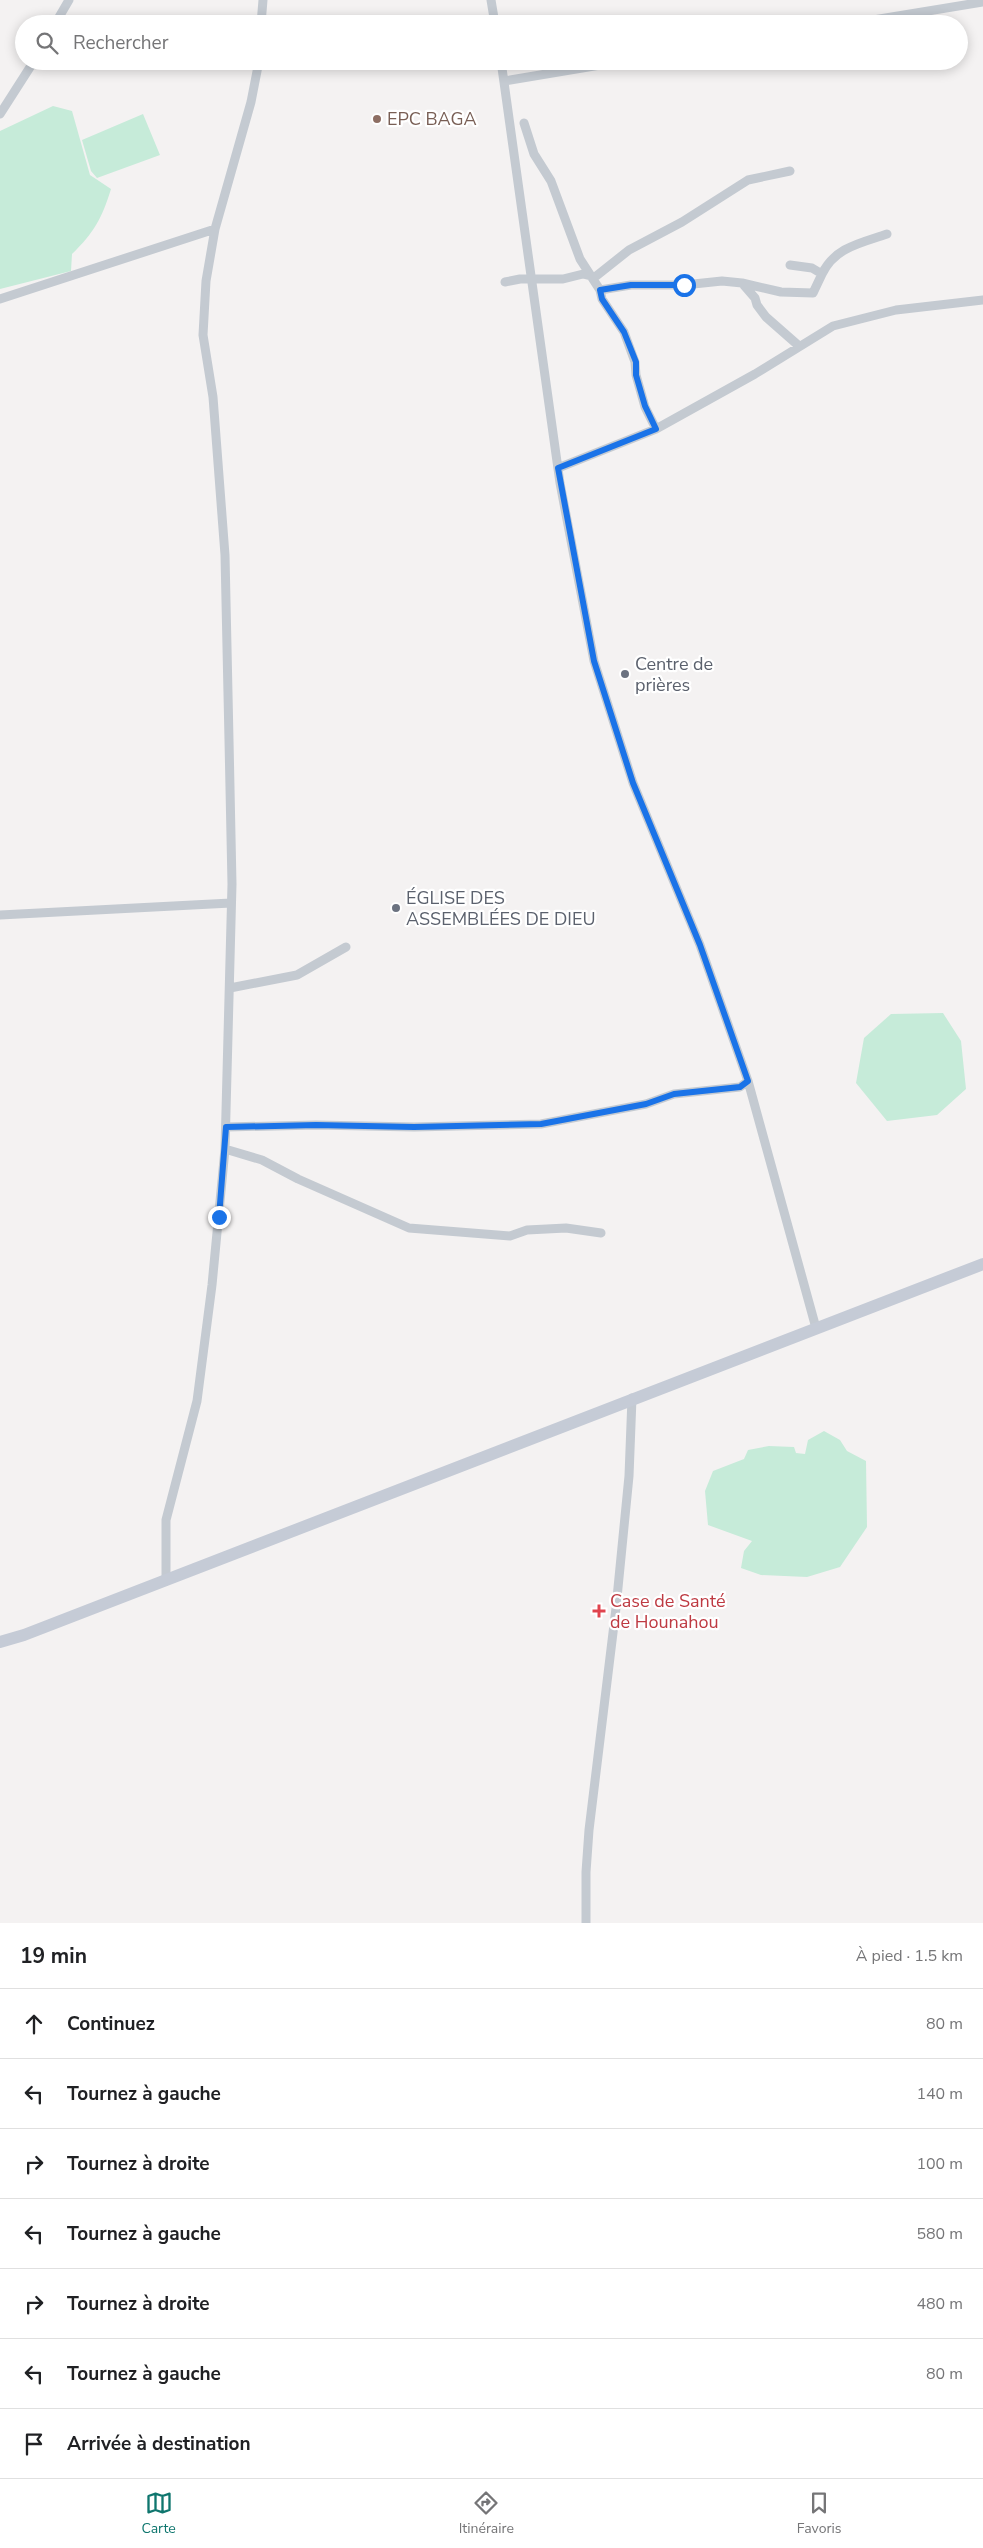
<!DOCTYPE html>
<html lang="fr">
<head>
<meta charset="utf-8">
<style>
	body { margin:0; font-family:"Nunito Sans",sans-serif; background:#f6f6f6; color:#202124 }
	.stop { position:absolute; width:15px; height:15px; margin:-11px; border:4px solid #1a73e8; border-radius:50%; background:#fff }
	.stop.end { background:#1a73e8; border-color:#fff; box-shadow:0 1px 5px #0008 }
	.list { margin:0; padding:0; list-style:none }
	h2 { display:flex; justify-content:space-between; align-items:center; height:65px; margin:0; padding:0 20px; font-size:21px }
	h2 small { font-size:16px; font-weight:400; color:#757577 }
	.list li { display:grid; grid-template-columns:32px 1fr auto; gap:15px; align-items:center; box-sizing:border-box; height:70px; padding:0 20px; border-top:1px solid #e0e0e0 }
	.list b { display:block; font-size:19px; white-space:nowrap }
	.list em { font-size:16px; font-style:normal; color:#757577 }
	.icon { flex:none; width:28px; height:28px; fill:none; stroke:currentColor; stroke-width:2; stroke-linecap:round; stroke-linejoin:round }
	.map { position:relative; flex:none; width:983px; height:1923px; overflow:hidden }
	.search { position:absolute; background:#fff; box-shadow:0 2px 12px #0003; left:15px; right:15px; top:15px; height:55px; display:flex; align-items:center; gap:12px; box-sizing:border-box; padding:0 18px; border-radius:28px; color:#757577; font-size:19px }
	.sheet { height:555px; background:#fff }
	nav { display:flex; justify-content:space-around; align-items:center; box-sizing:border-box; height:70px; border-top:1px solid #e0e0e0; background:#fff; font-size:14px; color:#757577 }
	nav a { display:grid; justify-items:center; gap:2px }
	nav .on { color:#0f766e }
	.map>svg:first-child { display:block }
</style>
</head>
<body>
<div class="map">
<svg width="983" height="1923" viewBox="0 0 983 1923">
	<rect width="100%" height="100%" fill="#f4f2f2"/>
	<path fill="#c6ebd9" d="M53 106 72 111 90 175 111 189C102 218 94 233 72 254L71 271 0 289V131Z
		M143 114 160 155 97 178 91 171 82 140Z
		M943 1013 961 1041 966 1089 937 1115 887 1121 856 1083 864 1038 891 1014Z
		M824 1431 840 1440 847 1451 866 1461 867 1527 840 1567 807 1577 761 1575 741 1568 744 1551 752 1541 708 1525 705 1491 713 1471 744 1459 748 1450 769 1446 794 1447 796 1453 805 1454 808 1440Z"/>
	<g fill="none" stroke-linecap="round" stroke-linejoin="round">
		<path stroke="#c4cad1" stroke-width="9" d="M491 0 495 24
			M55 24 69 0
			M261 24 263 0
			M849 24 983 2
			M501 61 560 483 594 661 633 783 700 945 748 1081 816 1328
			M504 81 624 61
			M0 114 34 61
			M524 123 534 154 551 181 580 259 600 290 602 299 624 332 635 362 636 375 645 407 656 429
			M822 274C835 247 861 243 887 234
			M505 282 520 279H563L583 274 595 277 629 250 682 222 748 180 790 171
			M742 283 781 292 813 293 822 274 812 268 790 265
			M600 290 631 285H684L722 281 742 283 755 298 757 305 766 317 799 346
			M0 299 215 229
			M558 468 656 429 755 374 833 326 896 310 983 300
			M0 915 231 903
			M230 988 297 975 346 947
			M226 1127 316 1125 414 1127 541 1124 646 1104 674 1094 740 1087 748 1081
			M225 1149 262 1160 298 1179 409 1228 510 1236 527 1230 566 1228 601 1233
			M166 1581V1520L197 1401 212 1285 225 1149 232 884 229 740 225 555 213 397 203 335 206 281 215 229 251 102 259 61
			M586 1923V1872L589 1830 616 1608 629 1476 632 1398"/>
		<path stroke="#c5cbd6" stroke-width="12" d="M0 1642 24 1635 983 1264"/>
	</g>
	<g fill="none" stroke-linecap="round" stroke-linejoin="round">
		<path stroke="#1a73e8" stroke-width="6" d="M219 1217 226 1127 316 1125 414 1127 541 1124 646 1104 674 1094 740 1087 748 1081 700 945 633 783 594 661 558 468 656 429 645 406 636 375V362L624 332 602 299 600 290 631 285H684"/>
	</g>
	<circle fill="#8d6e63" stroke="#fff" stroke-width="2" cx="377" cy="119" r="5"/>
	<g fill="#6b7280" stroke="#fff" stroke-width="2">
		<circle cx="625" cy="674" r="5"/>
		<circle cx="396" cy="908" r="5"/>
	</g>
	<path fill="#e0444e" stroke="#fff" stroke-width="2" d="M596.5 1603.5h5v5h5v5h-5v5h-5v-5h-5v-5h5z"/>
	<g text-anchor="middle" stroke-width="4.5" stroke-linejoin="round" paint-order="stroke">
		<g font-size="18" fill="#785e54" stroke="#fff" text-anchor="start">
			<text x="387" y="125">EPC BAGA</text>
		</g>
		<g font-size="18" fill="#5b616d" stroke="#fff" text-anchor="start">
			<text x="635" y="670">Centre de<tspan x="635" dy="21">prières</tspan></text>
			<text x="406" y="904">ÉGLISE DES<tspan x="406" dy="21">ASSEMBLÉES DE DIEU</tspan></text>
		</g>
		<g font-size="18" fill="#be3a42" stroke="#fff" text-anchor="start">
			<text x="610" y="1607">Case de Santé<tspan x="610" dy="21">de Hounahou</tspan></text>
		</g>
	</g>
</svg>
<div class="stop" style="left:684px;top:285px"></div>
<div class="stop end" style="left:219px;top:1217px"></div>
<div class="search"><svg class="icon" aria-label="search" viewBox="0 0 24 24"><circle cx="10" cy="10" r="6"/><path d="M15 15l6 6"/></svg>Rechercher</div>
</div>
<section class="sheet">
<h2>19 min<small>À pied · 1.5 km</small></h2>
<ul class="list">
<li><svg class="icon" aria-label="ahead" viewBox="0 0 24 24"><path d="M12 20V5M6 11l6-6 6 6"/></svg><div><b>Continuez</b></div><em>80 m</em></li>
<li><svg class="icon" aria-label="left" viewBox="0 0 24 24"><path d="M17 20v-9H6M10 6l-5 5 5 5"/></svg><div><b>Tournez à gauche</b></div><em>140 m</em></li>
<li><svg class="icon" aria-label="right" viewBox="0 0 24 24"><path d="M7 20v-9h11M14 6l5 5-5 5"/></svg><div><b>Tournez à droite</b></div><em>100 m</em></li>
<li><svg class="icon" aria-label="left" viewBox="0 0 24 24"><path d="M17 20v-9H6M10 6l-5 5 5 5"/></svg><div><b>Tournez à gauche</b></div><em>580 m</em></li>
<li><svg class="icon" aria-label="right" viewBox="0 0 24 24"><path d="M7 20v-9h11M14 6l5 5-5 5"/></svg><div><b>Tournez à droite</b></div><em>480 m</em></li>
<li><svg class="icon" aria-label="left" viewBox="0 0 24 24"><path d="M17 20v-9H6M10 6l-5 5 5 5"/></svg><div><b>Tournez à gauche</b></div><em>80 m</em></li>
<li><svg class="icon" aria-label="arrive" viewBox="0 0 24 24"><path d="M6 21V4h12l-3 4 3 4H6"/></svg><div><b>Arrivée à destination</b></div></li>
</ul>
</section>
<nav>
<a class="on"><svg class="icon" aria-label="map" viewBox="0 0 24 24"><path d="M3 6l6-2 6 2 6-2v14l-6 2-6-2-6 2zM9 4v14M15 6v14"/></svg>Carte</a>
<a><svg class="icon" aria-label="directions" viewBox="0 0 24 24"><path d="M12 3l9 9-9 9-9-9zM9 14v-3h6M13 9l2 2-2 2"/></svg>Itinéraire</a>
<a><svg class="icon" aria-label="saved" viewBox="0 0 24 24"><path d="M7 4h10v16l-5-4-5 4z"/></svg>Favoris</a>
</nav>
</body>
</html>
